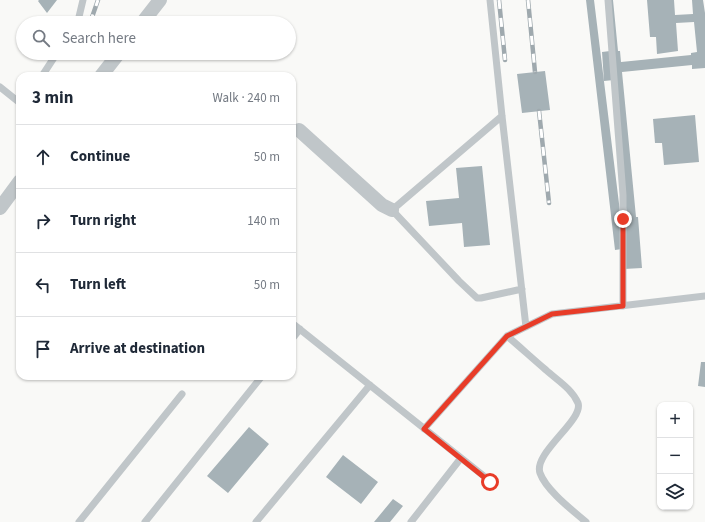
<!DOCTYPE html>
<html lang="en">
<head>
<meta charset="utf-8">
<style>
	body { margin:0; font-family:"Source Sans 3",sans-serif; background:#f6f6f7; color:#1f2937 }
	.controls { position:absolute; right:12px; bottom:12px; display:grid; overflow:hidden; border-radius:8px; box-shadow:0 1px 3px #0004 }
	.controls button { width:36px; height:36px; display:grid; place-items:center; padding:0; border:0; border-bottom:1px solid #e0e1e3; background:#fff; color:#1f2937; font:20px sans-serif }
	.stop { position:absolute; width:12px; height:12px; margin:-9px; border:3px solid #e83c28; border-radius:50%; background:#fff }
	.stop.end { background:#e83c28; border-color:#fff; box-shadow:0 1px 4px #0008 }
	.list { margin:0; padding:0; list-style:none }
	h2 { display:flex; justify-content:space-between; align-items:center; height:52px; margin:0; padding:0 16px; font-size:17px }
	h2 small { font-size:13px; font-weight:400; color:#747a83 }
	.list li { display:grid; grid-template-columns:26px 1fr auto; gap:12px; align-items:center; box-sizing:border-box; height:64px; padding:0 16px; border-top:1px solid #e0e1e3 }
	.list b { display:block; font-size:15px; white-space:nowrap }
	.list em { font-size:13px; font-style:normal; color:#747a83 }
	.icon { flex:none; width:22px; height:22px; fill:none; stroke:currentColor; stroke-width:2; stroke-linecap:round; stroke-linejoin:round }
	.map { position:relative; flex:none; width:705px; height:522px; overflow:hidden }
	.search { position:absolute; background:#fff; box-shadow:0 1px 3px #0004; left:16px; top:16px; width:280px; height:44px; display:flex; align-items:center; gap:10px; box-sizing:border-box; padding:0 14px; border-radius:22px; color:#747a83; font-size:15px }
	.panel { position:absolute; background:#fff; box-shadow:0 1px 3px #0004; left:16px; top:72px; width:280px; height:308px; border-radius:12px }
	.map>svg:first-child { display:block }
</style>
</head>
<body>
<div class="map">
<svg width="705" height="522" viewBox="0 0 705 522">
	<rect width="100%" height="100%" fill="#f9f9f7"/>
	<path fill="#a6b2b7" d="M39 0H57L47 13 38 1Z
		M586 0H594L622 228 624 218H627L614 80 604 81 602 52 610 51 605 0H613L618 51H620L621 62 691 55V53L697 52 694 22 676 23 678 51 657 54 656 37H650L647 0H674L675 15 693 14 692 0H703L705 13V68L692 69V65L622 72 636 217H638L642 268 624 269 622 249 615 250Z
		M545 71 550 110 522 113 517 74Z
		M695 115 699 162 664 165 662 143H655L653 119Z
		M482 166 490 245 464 247 462 223 429 226 426 201 459 198 456 168Z
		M701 362H705V387L698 386Z
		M249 427 269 444 228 493 207 476Z
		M343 455 378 482 361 504 326 477Z
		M393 499 403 506 390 522H374Z"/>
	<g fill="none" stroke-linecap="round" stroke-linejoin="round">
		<path stroke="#c0c6c9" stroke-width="7" d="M490 0 502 116 526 327
			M608 0 623 195V306
			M76 23 78 21 83 0
			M42 76 57 53
			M0 87 20 103
			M502 116 392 210 459 281 477 298H481L522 289
			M292 323 490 481
			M507 336C520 347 533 359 546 370 557 380 572 389 578 403 584 420 533 453 540 473 546 490 572 510 586 522
			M292 339 300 329
			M424 429 507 336 552 314 705 296
			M79 522 182 394
			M145 522 262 376
			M256 522 370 385
			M411 522 461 458"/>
		<path stroke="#c0c6c9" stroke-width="14" d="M142 23 160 0
			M101 76 119 53
			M299 130 382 205 392 210
			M0 208 20 181"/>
		<defs>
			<path id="rail" d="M499 0 505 60
				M528 0 535 72
				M90 23 98 0
				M539 111 549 203"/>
		</defs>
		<use href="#rail" stroke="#9fa9ae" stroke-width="4.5"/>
		<use href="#rail" stroke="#fff" stroke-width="3" stroke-dasharray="9" stroke-linecap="butt"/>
	</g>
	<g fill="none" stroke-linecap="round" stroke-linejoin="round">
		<path stroke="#e83c28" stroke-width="5" d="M490 482 424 429 507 336 552 314 623 306V219"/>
	</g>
</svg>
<div class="controls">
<button>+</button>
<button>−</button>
<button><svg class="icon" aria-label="layers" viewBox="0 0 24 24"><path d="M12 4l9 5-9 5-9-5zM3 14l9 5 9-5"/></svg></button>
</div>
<div class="stop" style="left:490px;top:482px"></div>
<div class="stop end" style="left:623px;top:219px"></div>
<div class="search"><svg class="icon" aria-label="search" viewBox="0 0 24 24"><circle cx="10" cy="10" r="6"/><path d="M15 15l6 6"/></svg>Search here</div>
<section class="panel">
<h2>3 min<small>Walk · 240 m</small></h2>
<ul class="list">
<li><svg class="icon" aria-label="ahead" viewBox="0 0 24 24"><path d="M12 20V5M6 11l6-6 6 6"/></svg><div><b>Continue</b></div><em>50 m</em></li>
<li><svg class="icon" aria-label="right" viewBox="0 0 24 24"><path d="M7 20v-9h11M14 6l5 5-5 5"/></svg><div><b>Turn right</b></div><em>140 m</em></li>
<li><svg class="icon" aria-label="left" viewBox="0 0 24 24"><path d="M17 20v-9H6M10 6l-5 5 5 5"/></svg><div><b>Turn left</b></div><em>50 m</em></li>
<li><svg class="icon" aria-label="arrive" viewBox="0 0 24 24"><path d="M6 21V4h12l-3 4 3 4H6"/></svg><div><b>Arrive at destination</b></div></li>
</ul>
</section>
</div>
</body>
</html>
